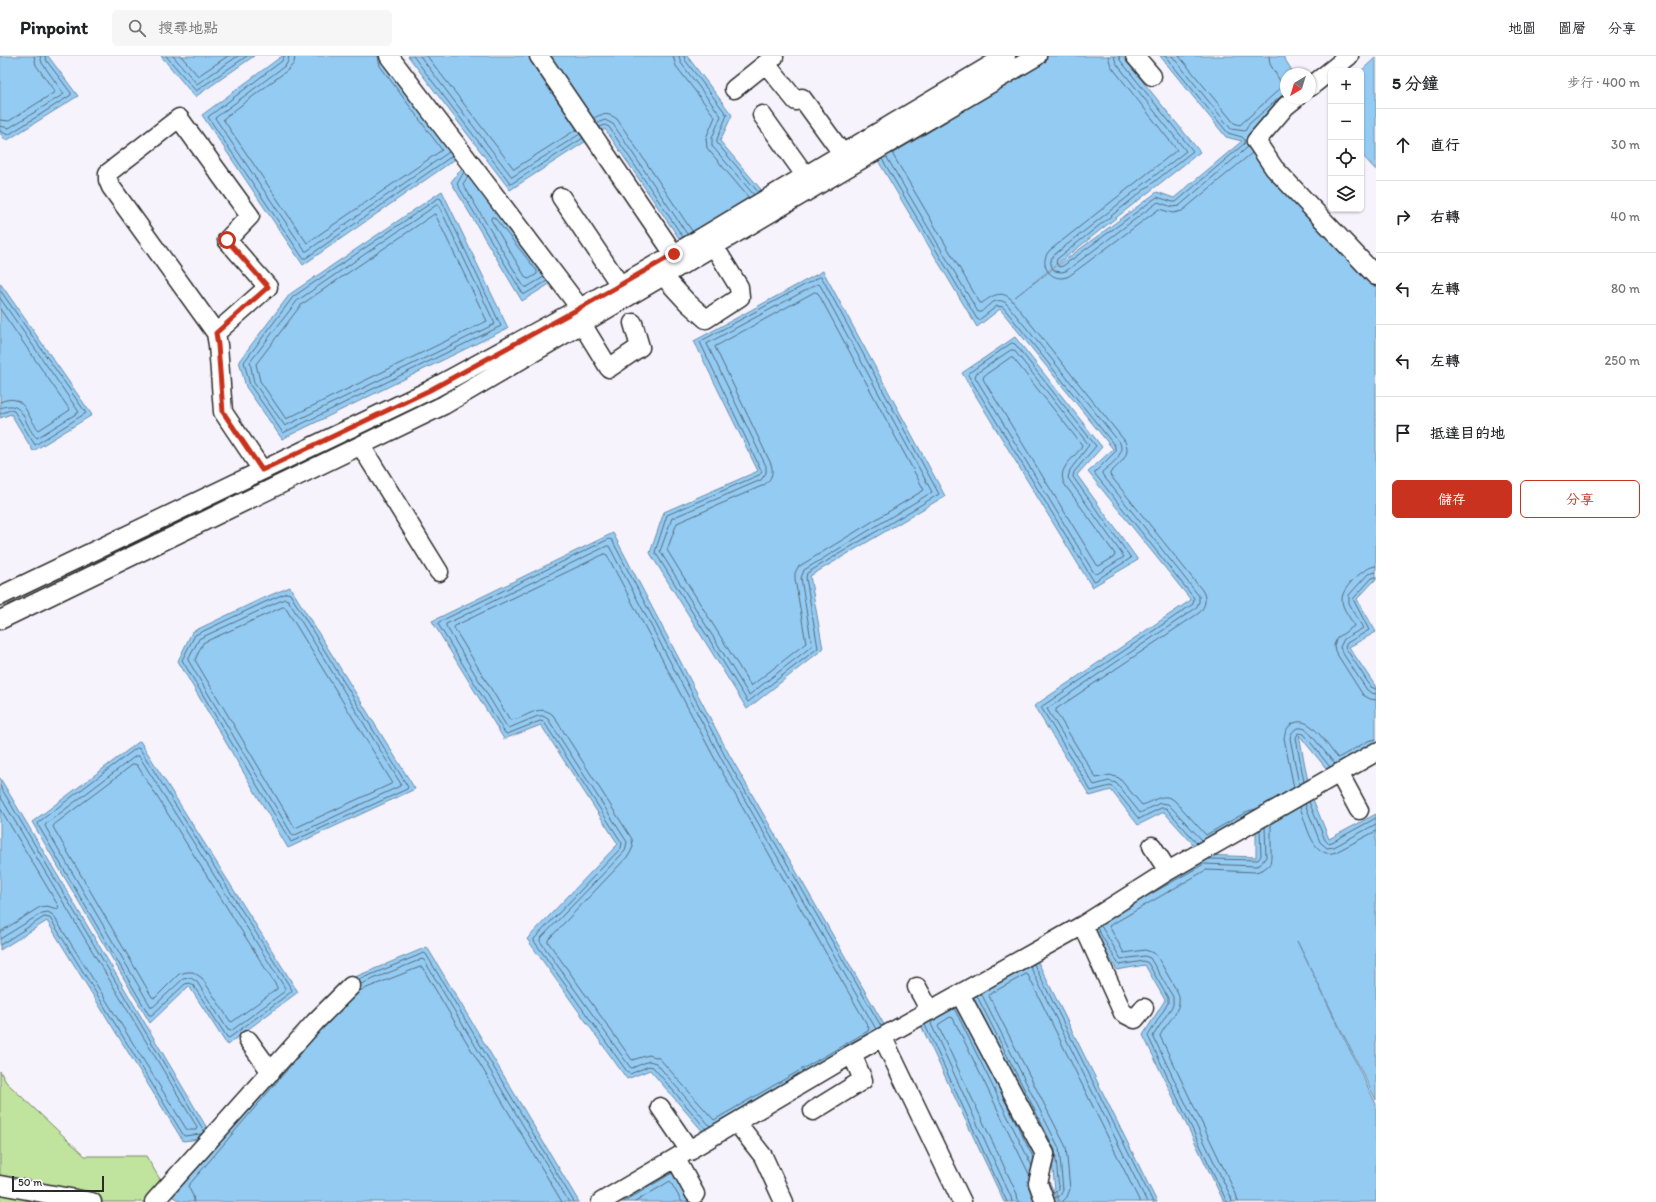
<!DOCTYPE html>
<html lang="zh-TW">
<head>
<meta charset="utf-8">
<style>
	body { margin:0; font-family:Itim,"LXGW WenKai TC",sans-serif; background:#f6f6f6; color:#202124 }
	.controls { position:absolute; right:12px; top:12px; display:grid; overflow:hidden; border-radius:6px; box-shadow:0 1px 3px #0004 }
	.controls button { width:36px; height:36px; display:grid; place-items:center; padding:0; border:0; border-bottom:1px solid #e0e0e0; background:#fff; color:#202124; font:20px sans-serif }
	.compass { position:absolute; left:1280px; top:12px; width:36px; height:36px; border-radius:50%; background:#fff; box-shadow:0 1px 3px #0004; rotate:218deg }
	.scale { position:absolute; left:12px; bottom:10px; width:92px; box-sizing:border-box; padding-left:4px; border:2px solid #2b2b2b; border-top:0; font-size:11px; line-height:14px; white-space:nowrap; color:#2b2b2b; -webkit-text-stroke:3px #fff; paint-order:stroke }
	.stop { position:absolute; width:12px; height:12px; margin:-9px; border:3px solid #c8321e; border-radius:50%; background:#fff }
	.stop.end { background:#c8321e; border-color:#fff; box-shadow:0 1px 4px #0008 }
	.list { margin:0; padding:0; list-style:none }
	h2 { display:flex; justify-content:space-between; align-items:center; height:52px; margin:0; padding:0 16px; font-size:17px }
	h2 small { font-size:13px; font-weight:400; color:#757577 }
	.list li { display:grid; grid-template-columns:26px 1fr auto; gap:12px; align-items:center; box-sizing:border-box; height:72px; padding:0 16px; border-top:1px solid #e0e0e0 }
	.list b { display:block; font-size:15px; white-space:nowrap }
	.list em { font-size:13px; font-style:normal; color:#757577 }
	.actions { display:flex; gap:8px; padding:12px 16px }
	.actions a { flex:1; padding:9px 0; border:1px solid #c8321e; border-radius:6px; text-align:center; font-size:14px; color:#c8321e }
	.actions .main { background:#c8321e; color:#fff }
	.icon { flex:none; width:22px; height:22px; fill:none; stroke:currentColor; stroke-width:2; stroke-linecap:round; stroke-linejoin:round }
	.map { position:relative; flex:none; width:1376px; height:1146px; overflow:hidden }
	header { display:flex; align-items:center; gap:24px; box-sizing:border-box; height:56px; padding:0 20px; background:#fff; border-bottom:1px solid #e0e0e0 }
	header strong { font-size:19px }
	nav { display:flex; gap:22px; margin-inline-start:auto; font-size:14px }
	.search { width:280px; height:36px; background:#f6f6f6; display:flex; align-items:center; gap:10px; box-sizing:border-box; padding:0 14px; border-radius:6px; color:#757577; font-size:15px }
	main { display:flex }
	aside { flex:1; background:#fff }
	.map>svg:first-child { display:block }
</style>
</head>
<body>
<header>
<strong>Pinpoint</strong>
<div class="search"><svg class="icon" aria-label="search" viewBox="0 0 24 24"><circle cx="10" cy="10" r="6"/><path d="M15 15l6 6"/></svg>搜尋地點</div>
<nav><a>地圖</a><a>圖層</a><a>分享</a></nav>
</header>
<main>
<div class="map">
<svg width="1376" height="1146" viewBox="0 0 1376 1146">
	<rect width="100%" height="100%" fill="#f7f3fd"/>
	<filter id="ink" filterUnits="userSpaceOnUse"><feTurbulence type="fractalNoise" baseFrequency=".025" numOctaves="2"/><feDisplacementMap in="SourceGraphic" scale="8" xChannelSelector="R" yChannelSelector="G"/><feConvolveMatrix kernelMatrix="1 2 1 2 8 2 1 2 1" color-interpolation-filters="sRGB"/></filter>
	<g filter="url(#ink)">
		<path fill="#c0e49e" stroke="#768864" d="M0 1015 6 1026 85 1100H146L164 1130 163 1146H0Z"/>
		<path fill="#94cbf3" stroke="#6a8ba3" fill-rule="evenodd" d="M0 0H48L78 40 6 85 0 77Z
			M161 0H254L195 41Z
			M282 0H392L464 97 303 209 202 59Z
			M408 0H687L732 59 720 85 775 150 691 200 605 73 510 134Z
			M981 0H1122L1200 96 1015 241 1157 136 1174 142 1242 85 1226 81 1160 0H1283L1294 18H1286V42L1254 75 1376 212V523L1357 543 1376 576 1349 591 1376 631V697L1334 722 1299 679 1310 736 1329 783 1376 758V1044L1297 885 1376 1048V1146H1224L1143 979 1165 944 1145 909 1117 914 1087 864 1202 798 1164 756 1138 769 1111 734 1090 740 1034 650 1191 544 1088 416 1113 393 1000 253 977 271 871 93 995 18ZM1256 768V801L1203 799Z
			M1376 1V114L1361 98V15Z
			M468 104 561 221 522 245 451 126Z
			M442 135 508 272 282 383 246 331 239 305 290 238Z
			M823 215 945 440 810 520 823 593 747 653 650 497 664 456 758 415 694 285Z
			M0 227 92 359 33 395 11 358 0 362Z
			M1015 281 1102 391 1077 419 1138 504 1092 531 962 317Z
			M613 477 730 700 890 979 710 1084 650 1014 627 1023 527 883 618 788 541 669 504 683 432 565Z
			M290 531 415 733 288 792 178 605 192 576 261 543Z
			M140 685 298 936 227 989 189 930 150 967 32 766Z
			M0 722 211 1079 343 926 427 891 579 1146H182L164 1136 209 1082 183 1085 47 865 0 894Z
			M1033 896 1157 1146H1060L1055 1134 1051 1095 969 933Z
			M958 939 1059 1146H1004L918 963Z
			M678 1103 698 1146H607Z"/>
		<g fill="none" stroke-linecap="round" stroke-linejoin="round">
			<path stroke="#556b7b" stroke-width="1" d="M166 0 196 35 247 0
				M173 0 197 28 238 0
				M181 0 198 20 228 0
				M284 0 282 5 208 61 303 202H306L452 100
				M289 0 288 5 286 9 215 62 305 195H307L449 96
				M295 0 294 7 289 13 223 63 307 187 442 94 380 10 378 0
				M413 0 511 128 583 82
				M420 0 512 121 580 78
				M427 0 514 113 577 73
				M673 0 676 10 715 61 706 82 707 92 749 142
				M679 0 681 7 721 60 712 82V90L754 139
				M684 0 685 4 727 59 717 83V87L758 136
				M1108 0 1111 10 1177 94 1049 195C1037 210 1053 228 1069 220L1159 153 1173 157 1182 155 1252 97
				M1114 0 1116 7 1186 95 1054 199C1049 204 1050 210 1055 215L1061 216 1066 215 1158 146 1172 151 1179 150 1248 91
				M1119 0 1120 4 1193 95 1057 203 1056 207 1059 211 1063 210 1157 141 1173 146H1176L1245 87V84L1242 81 1228 77 1165 0
				M1172 0 1231 73 1245 75 1249 68 1286 36
				M1179 0 1234 67 1240 69 1283 30 1270 8 1269 0
				M594 62C602 57 609 57 617 63L692 175
				M0 64 9 65 55 36 36 9 34 0
				M947 65 893 97V99L980 247H982C992 240 1000 234 1010 242L1124 384C1133 398 1120 407 1110 417V419L1202 534C1207 542 1206 550 1199 557L1056 653V656L1096 722 1110 719 1119 722 1142 749C1154 746 1163 735 1175 745L1206 779 1248 755 1256 753
				M597 67 605 64 613 68 687 178
				M0 70 9 72 64 38 42 7 40 0
				M600 71 605 69 609 71 683 181
				M0 75 8 79 71 39V37L46 4 45 0
				M886 100 978 256H981C988 250 996 240 1006 247L1120 387C1125 400 1110 409 1102 416V418L1199 540V546L1196 552 1047 653 1094 729 1109 725 1116 727 1140 757 1160 747 1168 748 1202 784
				M882 103 977 263 979 264 997 250 1003 251 1115 390V396L1095 416V418L1194 542 1193 548 1041 651 1091 735 1110 730 1113 731 1139 763 1161 752H1166L1197 787
				M464 116 457 128 523 238H525L547 225
				M468 120 463 128 524 231H527L544 221
				M439 142 441 143 501 270 283 377 250 329 244 306 293 241Z
				M437 149 439 150 495 268 285 370 254 327 250 306 297 245Z
				M435 158 487 265 286 363 260 325 256 308 301 249Z
				M492 161H494L537 215V218L529 223 526 222 491 164Z
				M820 221 822 222 939 438 807 517 806 522 818 592 748 646 655 496 667 459 759 419 762 416 700 286Z
				M818 228 820 229 932 436 804 514 801 522 812 590 749 639 660 495 672 462 761 424 766 417V410L707 288Z
				M0 234 86 357 35 389 14 355 10 354 0 358
				M815 236 818 237 924 434 798 511 795 517V523L806 587 751 630 667 494 677 467 764 429C771 424 774 417 771 408L715 291Z
				M0 242 79 356 37 382C22 369 26 342 0 352
				M0 253 70 354 39 374C25 360 26 335 0 346
				M1012 287 1015 288 1096 390 1074 416 1073 421 1131 502 1095 525 1093 524 968 319 969 317Z
				M1011 294H1014L1089 389 1070 414 1068 422 1124 501 1097 518 1094 517 975 321 976 318Z
				M1010 302H1013L1082 389C1076 403 1055 411 1065 429L1115 498 1114 501 1099 510 1097 509 983 323 984 320Z
				M605 498 607 499 717 707 869 972 868 975 714 1064 659 1002 649 999 632 1004 548 886V884L629 799 633 791 632 783 553 659C538 646 525 664 510 664L454 572 455 570Z
				M1376 510C1365 510 1341 532 1342 544 1342 553 1351 562 1354 570L1337 582 1334 589 1335 595 1363 639 1370 643 1376 644
				M1376 516 1368 518 1349 539V547L1363 572 1344 583 1340 591 1342 596 1367 634 1371 637 1376 638
				M1376 521 1372 522 1353 543 1369 574 1347 587 1345 591 1371 631 1376 633
				M287 537 290 538 408 731 407 733 291 786 182 604 195 579 263 547Z
				M285 543 288 544 401 728 400 730 293 780 188 604 199 583Z
				M283 551H285L392 726 391 728 295 772 195 604 203 587Z
				M137 692 140 693 292 934 291 936 229 982 227 981 193 929 190 927 185 928 152 959H149L38 769 39 766Z
				M136 700H139L285 932V935L231 975 228 974 197 926 191 922 183 923 153 951H151L45 770 46 768Z
				M134 708 137 709 277 931V933L232 966 230 965 202 922 193 916H187L179 918 155 942 152 941 53 771 54 769Z
				M1304 726 1296 682 1298 677 1304 678 1330 711
				M1299 728 1290 682C1292 673 1299 669 1307 674L1335 708
				M0 730 204 1075
				M1294 732 1284 682C1285 675 1288 670 1294 667 1312 659 1327 691 1338 702L1368 685 1376 683
				M0 740 197 1071 196 1074H187L53 859 48 856 42 857 0 883
				M1309 746 1325 784 1328 787 1332 786 1376 762
				M1305 748 1320 786 1327 792 1334 791 1376 768
				M1300 751C1306 767 1313 805 1336 796L1376 775
				M0 752 59 851 57 853 47 850 40 851 0 876
				M1209 803 1258 804 1261 800 1260 774
				M1140 844 1204 808 1256 810 1260 809 1266 801 1265 771
				M1101 870 1121 903 1145 900 1150 902 1173 941V949L1153 980 1231 1141 1232 1146
				M1097 872 1119 909 1144 905 1148 907 1168 942V947L1148 980 1227 1146
				M0 889 44 861 50 862 184 1080 201 1078
				M1034 908 1153 1146
				M1030 910 1147 1146
				M358 924 424 897 426 898 574 1146
				M361 928 422 903 424 904 569 1146
				M359 935 420 911H422L562 1146
				M981 937 1059 1092 1063 1134 1060 1140 1054 1142
				M977 940 1055 1094 1059 1133 1056 1136 1052 1137
				M953 953 955 954 1032 1110
				M933 964 931 968 1011 1141 1012 1146
				M925 969 1007 1146
				M1003 1041 1034 1103
				M710 1070 656 1007 649 1005 632 1012 630 1011 540 885V883L625 795 627 786 548 663 543 660H538L509 672 507 671 446 570V568L607 490H609L722 704 876 973
				M706 1073 653 1011 649 1010 630 1018 628 1017 534 885V883L621 792 622 787 544 666 540 665 507 678 505 677 438 568 439 566 609 483 612 484 726 702 881 970
				M194 1146 193 1140 188 1130 304 994
				M624 1146 672 1117
				M635 1146 670 1125 682 1146
				M1018 1146 1017 1138 938 970 939 968 950 961 953 962 1030 1120
				M1062 1146 1067 1141 1070 1133 1066 1091 989 940 990 938 1026 918 1028 919 1140 1146
				M1238 1146 1236 1138 1160 980C1166 966 1184 954 1178 937L1158 902 1154 897 1145 894 1124 897 1109 870 1206 814 1256 816 1264 813 1270 808 1271 802V768"/>
			<defs>
				<path id="minor" d="M389 0 580 252
					M539 0 674 198
					M1135 0 1152 20
					M766 8 796 45 802 42 842 97
					M1310 31 1349 0
					M734 33 774 1
					M1296 42 1286 50 1256 85 1274 112 1376 220
					M762 59 805 119
					M561 141 620 229
					M663 220 687 246 706 263 740 241 739 231 714 190
					M582 268 609 312 640 291 633 267
					M216 277 268 231 227 184 250 160 179 62 108 117V124L111 131 216 277 218 289 223 356 262 414
					M361 390 439 516
					M0 540 430 334 580 252 674 198 1006 0
					M0 564 444 349 1037 0
					M1339 717 1359 754
					M1152 790 1168 815
					M1083 869 1123 957 1135 963 1144 952
					M917 931 930 955
					M960 938 1045 1098 1038 1127 1045 1146
					M883 982 962 1146
					M248 984 271 1016
					M660 1051 690 1095
					M813 1055 863 1024 852 998
					M737 1067 763 1100 784 1146
					M676 1103 695 1138
					M0 1129 92 1146
					M154 1146 315 966 351 930
					M601 1146 852 998 1083 869 1168 815 1376 696"/>
			</defs>
			<use href="#minor" stroke="#2b2b2b" stroke-width="21"/>
			<use href="#minor" stroke="#fff" stroke-width="18"/>
		</g>
	</g>
	<g fill="none" stroke-linecap="round" stroke-linejoin="round" filter="url(#ink)">
		<path stroke="#c8321e" stroke-width="5" d="M227 184 268 231 216 277 218 289 223 356 262 414 430 334 580 252 674 198"/>
	</g>
</svg>
<div class="controls">
<button>+</button>
<button>−</button>
<button><svg class="icon" aria-label="locate" viewBox="0 0 24 24"><circle cx="12" cy="12" r="6"/><path d="M12 2v4M12 18v4M2 12h4M18 12h4"/></svg></button>
<button><svg class="icon" aria-label="layers" viewBox="0 0 24 24"><path d="M12 4l9 5-9 5-9-5zM3 14l9 5 9-5"/></svg></button>
</div>
<svg class="compass" viewBox="-18 -18 36 36"><path d="M0-13l5 13h-10z" fill="#e53935"/><path d="M0 13l5-13h-10z" fill="#757577"/></svg>
<div class="scale">50 m</div>
<div class="stop" style="left:227px;top:184px"></div>
<div class="stop end" style="left:674px;top:198px"></div>
</div>
<aside>
<h2>5 分鐘<small>步行 · 400 m</small></h2>
<ul class="list">
<li><svg class="icon" aria-label="ahead" viewBox="0 0 24 24"><path d="M12 20V5M6 11l6-6 6 6"/></svg><div><b>直行</b></div><em>30 m</em></li>
<li><svg class="icon" aria-label="right" viewBox="0 0 24 24"><path d="M7 20v-9h11M14 6l5 5-5 5"/></svg><div><b>右轉</b></div><em>40 m</em></li>
<li><svg class="icon" aria-label="left" viewBox="0 0 24 24"><path d="M17 20v-9H6M10 6l-5 5 5 5"/></svg><div><b>左轉</b></div><em>80 m</em></li>
<li><svg class="icon" aria-label="left" viewBox="0 0 24 24"><path d="M17 20v-9H6M10 6l-5 5 5 5"/></svg><div><b>左轉</b></div><em>250 m</em></li>
<li><svg class="icon" aria-label="arrive" viewBox="0 0 24 24"><path d="M6 21V4h12l-3 4 3 4H6"/></svg><div><b>抵達目的地</b></div></li>
</ul>
<div class="actions"><a class="main">儲存</a><a>分享</a></div>
</aside>
</main>
</body>
</html>
